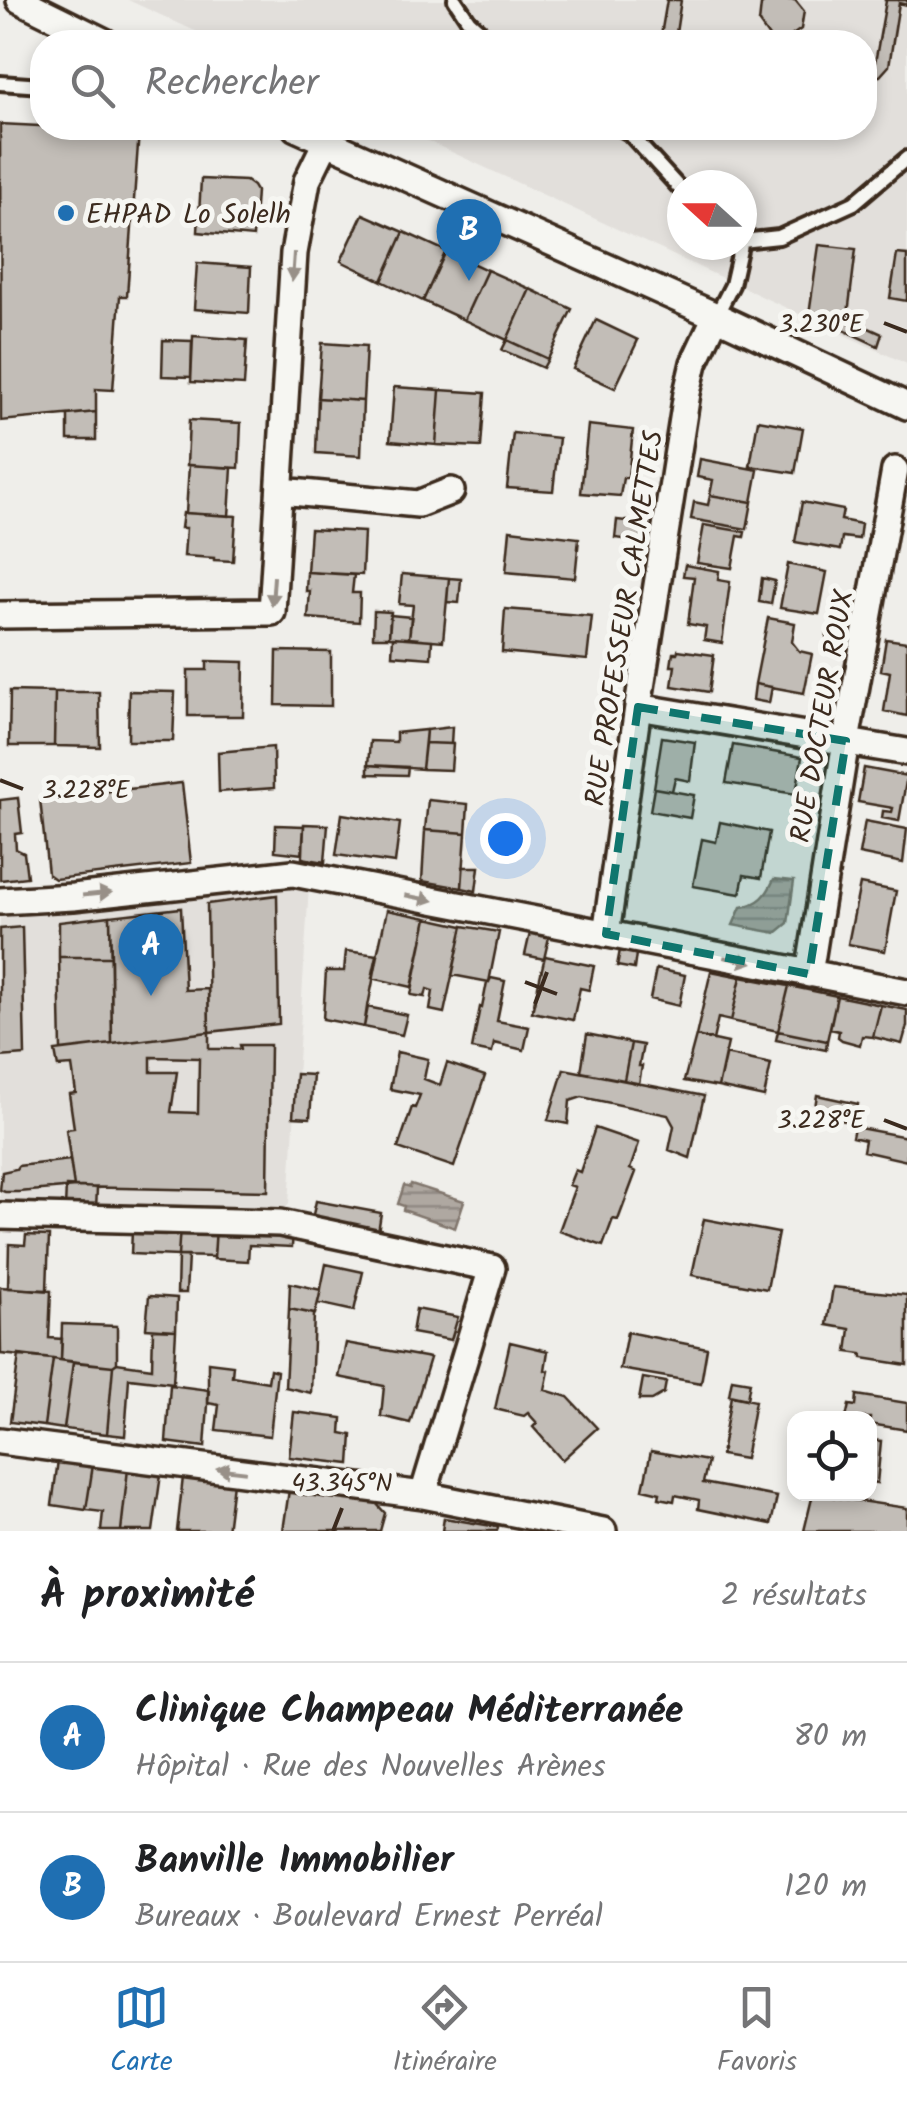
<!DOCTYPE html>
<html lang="fr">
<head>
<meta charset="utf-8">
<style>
	body { margin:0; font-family:Kalam,sans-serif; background:#f6f6f6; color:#202124 }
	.controls { position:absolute; right:30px; bottom:30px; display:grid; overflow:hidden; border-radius:20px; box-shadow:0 5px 15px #0003 }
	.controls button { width:90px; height:90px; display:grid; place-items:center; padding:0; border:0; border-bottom:2px solid #e0e0e0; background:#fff; color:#202124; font:50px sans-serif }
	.compass { position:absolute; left:667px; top:170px; width:90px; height:90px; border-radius:50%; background:#fff; box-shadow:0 5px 15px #0003; rotate:291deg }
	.you { position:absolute; left:505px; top:838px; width:35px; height:35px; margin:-25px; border:8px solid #fff; border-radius:50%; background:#1a73e8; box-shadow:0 0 0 15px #1a73e833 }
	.badge { display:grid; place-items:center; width:65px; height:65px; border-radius:50%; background:#1f6fb2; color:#fff; font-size:32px; font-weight:700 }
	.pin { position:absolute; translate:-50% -82px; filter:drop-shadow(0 2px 5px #0008) }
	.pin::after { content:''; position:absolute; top:52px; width:35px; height:30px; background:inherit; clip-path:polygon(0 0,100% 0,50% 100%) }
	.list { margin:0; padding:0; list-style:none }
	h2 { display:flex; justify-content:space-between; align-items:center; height:130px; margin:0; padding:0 40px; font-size:42px }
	h2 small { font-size:32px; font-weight:400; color:#757577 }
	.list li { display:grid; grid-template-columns:65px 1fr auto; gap:30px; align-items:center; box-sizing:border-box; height:150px; padding:0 40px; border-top:2px solid #e0e0e0 }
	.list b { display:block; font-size:38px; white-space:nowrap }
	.list p { margin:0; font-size:32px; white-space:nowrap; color:#757577 }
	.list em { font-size:32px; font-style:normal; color:#757577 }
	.icon { flex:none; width:55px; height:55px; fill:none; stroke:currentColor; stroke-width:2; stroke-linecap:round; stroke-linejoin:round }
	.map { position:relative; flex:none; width:907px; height:1531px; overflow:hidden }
	.search { position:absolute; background:#fff; box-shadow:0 5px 15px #0003; left:30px; right:30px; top:30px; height:110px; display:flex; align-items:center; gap:25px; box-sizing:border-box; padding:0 35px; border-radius:40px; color:#757577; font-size:38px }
	.sheet { height:430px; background:#fff }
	nav { display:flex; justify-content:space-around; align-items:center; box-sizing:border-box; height:140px; border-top:2px solid #e0e0e0; background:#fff; font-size:28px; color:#757577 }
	nav a { display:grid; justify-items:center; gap:5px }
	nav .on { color:#1f6fb2 }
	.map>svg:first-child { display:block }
</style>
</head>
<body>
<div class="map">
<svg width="907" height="1531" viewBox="0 0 907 1531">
	<defs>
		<pattern id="water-rules" width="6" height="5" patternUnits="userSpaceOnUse" patternTransform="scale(2.5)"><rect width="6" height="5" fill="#afa8a1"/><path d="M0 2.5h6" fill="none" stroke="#908983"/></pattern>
	</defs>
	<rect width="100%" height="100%" fill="#efeeea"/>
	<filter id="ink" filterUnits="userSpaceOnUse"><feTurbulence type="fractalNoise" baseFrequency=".01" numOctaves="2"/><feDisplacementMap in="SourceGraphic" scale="20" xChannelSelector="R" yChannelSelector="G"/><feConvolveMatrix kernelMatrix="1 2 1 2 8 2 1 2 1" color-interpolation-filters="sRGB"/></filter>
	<g filter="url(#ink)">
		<path fill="#e2dfdb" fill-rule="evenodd" d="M128 0H907V364L400 128H864V42H219ZM682 185H742V245H682Z
			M292 885 309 886 289 1204 281 1214 0 1207V918Z"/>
		<path fill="url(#water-rules)" stroke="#81766d" stroke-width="2.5" d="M774 879 794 881 788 923 776 933 733 925 741 907C760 904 767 895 774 879Z
			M411 1184 464 1201 455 1228 403 1210 404 1206 398 1204 404 1185 410 1187Z"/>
		<path fill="#c2bdb7" stroke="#3b2a1e" stroke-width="2.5" fill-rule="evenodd" d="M667 0H681L676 33 735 42H664L661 35Z
			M768 0H795L804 11 801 29 787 39 786 42H768L769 37 759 23 761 5Z
			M884 0H907V5L899 3 889 66 880 76 871 77 864 122V62L875 63 886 1Z
			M0 124 139 131 127 296H120L113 390 96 389V412L1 421Z
			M201 179 246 181 253 186 256 191 253 237 198 232Z
			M363 214 404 232 382 281 341 261Z
			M404 232 446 251 423 301 382 281Z
			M819 245 856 249 847 322 858 323 882 334 878 346 809 314Z
			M446 251 487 270 464 320 423 301Z
			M897 254 907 255V301L890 298Z
			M197 263 251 267 249 313 194 309Z
			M487 270 530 289 507 340 464 320Z
			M530 289 572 309 548 359 507 340Z
			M596 320 638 340 615 388 573 369Z
			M193 336 247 340 244 385 191 382Z
			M163 340 192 341 191 377 162 376Z
			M507 340 548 359 543 368 502 350Z
			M322 343 366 346 363 401 318 398Z
			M394 387 440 390 436 445 390 441Z
			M440 390 485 393 481 447 436 445Z
			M318 398 363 401 361 456 316 453Z
			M96 412V440H68V415Z
			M189 420 241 423 239 468 187 465Z
			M758 420 803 428 795 473 750 466Z
			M588 425 633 430 628 478H623L620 496 581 493Z
			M513 433 559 438 553 491 507 488Z
			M700 459 758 470 752 502 710 495 713 480 697 477Z
			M189 465 232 468 229 516 186 513Z
			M710 495 752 502 747 529 691 519 694 502 708 505Z
			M802 502 843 510 841 520 861 524 859 539 842 537 840 550 795 542Z
			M183 513 236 516 233 561 214 560V558L184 556 186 528H181Z
			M617 520 644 523 641 541 615 538Z
			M704 525 745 532 744 537 738 536 732 568 697 563Z
			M310 529 364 532 362 575 307 572Z
			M510 530 579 538 575 578 506 572Z
			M788 564 827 572 819 614 780 608Z
			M685 565 719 571 718 580 730 582 722 643 704 640 706 627 688 624 694 577 683 576Z
			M307 572 354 575 352 593H360L359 622 308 618 310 591H306Z
			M402 574 449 578 443 641 409 638 413 605 399 604Z
			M449 578 461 579 459 603 447 602Z
			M762 578 775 581 771 604 759 602Z
			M505 609 592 616 587 660 502 652Z
			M374 611 391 612 389 637H373Z
			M390 615 411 617 409 638 389 637Z
			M768 618 795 623 792 642 799 651 812 654 804 693 755 684Z
			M828 629 850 633 847 650 825 645Z
			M393 637 432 640 431 658 392 655Z
			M886 639 907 642V716L884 711 890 672 881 670Z
			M678 650 714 655 709 692 672 686 675 666H671L673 653H677Z
			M277 651 331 652V706L276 705Z
			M207 661 244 662 243 716H188V670H207Z
			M755 684 772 687 769 703 753 700Z
			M10 691 55 692 54 746H9Z
			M129 691 175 692 173 741H128Z
			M55 692H99L100 747 54 746Z
			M452 727 451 744 425 743 426 730Z
			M426 730 422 769 368 765 370 741 396 742V733Z
			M662 737 695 742 690 781 675 778 672 791 654 788Z
			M425 743 453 744 451 770 422 769Z
			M733 745 802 757 796 794 726 783Z
			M273 747 274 788 219 792 218 752Z
			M368 765 408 767 407 775 368 774Z
			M864 768 907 776 899 821 882 818 883 811 892 812 893 808 858 802Z
			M182 783 191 863 55 879 48 874 40 799Z
			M654 788 694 795 690 818 650 811Z
			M18 798 22 833 15 834 16 849 24 853 27 877 0 880V800Z
			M428 800 468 804 466 833 425 830Z
			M342 814 400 823 395 863 336 855Z
			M865 821 907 829 903 863 859 854Z
			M720 822 769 832 761 878 744 875 740 894 693 886 702 839 716 842Z
			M304 824 328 825 325 862 302 858Z
			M276 825 304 826 303 854 275 851Z
			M425 830 466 833 462 888 422 881Z
			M463 867H479L476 891 462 888Z
			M860 884 896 891 885 951 848 944Z
			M277 895 279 1024 209 1032 207 904Z
			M181 908 185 990 208 989 209 1032 112 1044 110 916Z
			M387 910 427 918 412 987 372 978Z
			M110 916 111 957H59V922Z
			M427 918 463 926 444 1013 430 1010 433 991 427 989 425 997 411 995Z
			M463 926 499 932 489 982 452 975Z
			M22 927 25 1055 0 1057V929Z
			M530 933 549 937 544 959 525 955Z
			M620 950 636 954 634 969 617 966Z
			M346 951 378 955 364 1027 323 1019 326 971H344Z
			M545 956 594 966 589 990 580 988 573 1020 532 1012Z
			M59 957H111L112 1044 61 1050Z
			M656 969 685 975 679 1006 650 999Z
			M711 971 741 977 731 1021 718 1018 713 1040 696 1036Z
			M741 977 789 986 778 1031 731 1021Z
			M491 978 505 981 497 1021 529 1027 524 1050 494 1043 492 1053 472 1049 480 1007 482 1008 487 982H489Z
			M789 986 837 996 827 1041 778 1031Z
			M837 996 881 1005 873 1037 862 1036 860 1045 842 1040 838 1037 839 1031 830 1029Z
			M881 1005 907 1010V1026L902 1044 873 1037Z
			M367 1007 407 1015 402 1035 364 1027Z
			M778 1031 827 1041 826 1050 776 1040Z
			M209 1032V1049H241L240 1045H270L268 1191 74 1187 66 1129 74 1128 69 1094 76 1093 72 1066 58 1067 55 1051ZM151 1057 199 1058 198 1113 171 1112 177 1072H151Z
			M587 1034 631 1043 624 1080 581 1072Z
			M696 1036 728 1043 718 1087 684 1081Z
			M631 1043 643 1045 639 1066H642L639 1084 624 1080Z
			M397 1052 428 1059 424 1079 440 1085 447 1063 485 1076 454 1167 398 1148 412 1107 415 1108 420 1095 390 1089Z
			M725 1054 771 1064 764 1097 718 1087Z
			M564 1069 704 1096 690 1158 669 1150 674 1126 668 1115 582 1097 570 1101 568 1124 548 1120Z
			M296 1074 313 1075 310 1118 293 1117Z
			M817 1095 858 1104 855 1124 814 1113Z
			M854 1127 907 1137V1161L863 1151 865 1140 852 1137Z
			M595 1128 639 1143 630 1169 636 1172 618 1220 613 1219 603 1246 559 1231 575 1187 569 1185 575 1170 580 1172Z
			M70 1160 74 1187 19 1192H5L0 1190 2 1172 16 1169 18 1166Z
			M66 1186 97 1188 96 1209 65 1208Z
			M316 1201 381 1213 378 1232 312 1219Z
			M704 1219 778 1233 767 1289 692 1275Z
			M180 1226 216 1227 214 1257 178 1256Z
			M180 1226 178 1256 131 1254 132 1231Z
			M216 1227 293 1230 292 1247 249 1245 248 1261 214 1259Z
			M26 1235 49 1236 47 1290 8 1288 9 1244 25 1245Z
			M178 1256H188L186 1293H177Z
			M326 1264 363 1272 354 1311 318 1303Z
			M290 1283 321 1290 315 1314 289 1309Z
			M0 1287 51 1291 49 1338 62 1339 61 1360 1 1354Z
			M833 1287 907 1295V1365L862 1358V1354L847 1352 850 1329 827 1325Z
			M149 1296 177 1298 176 1330 146 1328Z
			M289 1309 314 1314 311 1393 285 1387Z
			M416 1309 458 1317 451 1340 412 1333Z
			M62 1324 117 1326V1363L113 1366 61 1360Z
			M153 1329 176 1330 173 1383 129 1378 125 1436 107 1434 113 1366 117 1363 152 1368Z
			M627 1332 707 1348 701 1383 620 1369Z
			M510 1342 548 1351 545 1370 549 1371 545 1390 568 1397 597 1428 562 1460 533 1427 537 1423 528 1413 524 1416 495 1409Z
			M346 1343 430 1358 410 1423 381 1416 384 1386 339 1377Z
			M19 1355 53 1359 44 1426 10 1422Z
			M53 1359 73 1362 64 1429 44 1426Z
			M73 1362 113 1366 107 1434 64 1429Z
			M208 1362 233 1365 232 1376 268 1382 270 1369 277 1371 270 1436 216 1430 219 1405 208 1403Z
			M643 1378 666 1382 664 1393 652 1400H639Z
			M732 1379 750 1382 747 1399 729 1395Z
			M170 1385 209 1390 205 1447 166 1442Z
			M857 1395 907 1403V1430L870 1424V1418H846L849 1405 856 1406Z
			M731 1396 755 1401 745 1459 721 1455Z
			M294 1412 342 1418 341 1433 352 1435 350 1464 289 1457Z
			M870 1440 881 1441 877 1483 870 1482Z
			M651 1451 708 1461 703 1483 777 1497 771 1524 698 1509 699 1500 675 1495 674 1501 659 1498 660 1493 643 1489Z
			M58 1460 93 1465 86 1510 52 1505Z
			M93 1465 128 1469 121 1531H101L103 1512 86 1510Z
			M128 1469 161 1474 153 1531H121Z
			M183 1477 233 1483 227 1531H177Z
			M289 1490 374 1501 385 1513 380 1531H283Z
			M813 1494 907 1508V1531H804Z
			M444 1518 498 1527 497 1531H442Z"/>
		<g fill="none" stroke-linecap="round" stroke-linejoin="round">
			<defs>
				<path id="lane" d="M455 0 469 21 492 42
					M0 83 42 86
					M620 128 629 133 682 191
					M742 241 779 237 854 203 907 158
					M716 316 732 285 741 245"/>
				<path id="street" d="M20 0 105 42
					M296 128 716 316 907 406
					M281 491 418 504 451 491
					M0 615 272 612 294 253 307 181 327 140
					M638 707 907 752
					M0 901 73 897 293 873 907 992
					M606 934 638 707 687 393 694 363 716 316
					M809 974 846 741 895 470
					M0 1216 280 1223 492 1268 423 1495
					M0 1441 423 1495 603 1531"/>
			</defs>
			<use href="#lane" stroke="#3b2a1e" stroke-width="20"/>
			<use href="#street" stroke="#3b2a1e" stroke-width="32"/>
			<use href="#lane" stroke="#f6f6f2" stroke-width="12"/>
			<use href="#street" stroke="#f6f6f2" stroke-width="25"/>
		</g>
		<defs><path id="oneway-solid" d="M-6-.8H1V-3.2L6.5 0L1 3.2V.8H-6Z" transform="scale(2.5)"/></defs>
		<g fill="#989088">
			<use href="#oneway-solid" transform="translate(293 267) rotate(94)"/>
			<use href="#oneway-solid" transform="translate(273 591) rotate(94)"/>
			<use href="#oneway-solid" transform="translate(97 894) rotate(-6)"/>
			<use href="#oneway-solid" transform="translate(419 898) rotate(11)"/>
			<use href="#oneway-solid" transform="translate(738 960) rotate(11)"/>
			<use href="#oneway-solid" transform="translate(231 1470) rotate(-173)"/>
		</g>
	</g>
	<path fill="#0f766e" fill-opacity="0.2" stroke="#0f766e" stroke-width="8" stroke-dasharray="20 12" stroke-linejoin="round" d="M638 707 846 741 809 974 606 934Z"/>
	<path fill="none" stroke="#3b2a1e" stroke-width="4" d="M884 323 907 332M0 780 23 789M525 982 557 994M535 1004 547 972M884 1120 907 1129M333 1531 342 1508"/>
	<circle fill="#1f6fb2" stroke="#f6f6f2" stroke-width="4" cx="66" cy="213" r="10"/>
	<g text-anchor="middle" stroke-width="10" stroke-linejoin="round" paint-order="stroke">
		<g font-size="28" fill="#3b2a1e" stroke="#f6f6f2" text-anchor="start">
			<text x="86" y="223">EHPAD Lo Solelh</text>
		</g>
		<g font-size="28" fill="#3b2a1e" stroke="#f6f6f2">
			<text transform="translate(623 618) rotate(-81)" y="10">RUE PROFESSEUR CALMETTES</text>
			<text transform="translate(821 716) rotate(-80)" y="10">RUE DOCTEUR ROUX</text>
		</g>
	</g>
	<g font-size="25" text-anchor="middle" fill="#3b2a1e" stroke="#f6f6f2" stroke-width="10" stroke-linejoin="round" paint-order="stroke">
		<text x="821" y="332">3.230°E</text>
		<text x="86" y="798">3.228°E</text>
		<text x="821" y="1128">3.228°E</text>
		<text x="342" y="1491">43.345°N</text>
	</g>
</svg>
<div class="controls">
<button><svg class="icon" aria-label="locate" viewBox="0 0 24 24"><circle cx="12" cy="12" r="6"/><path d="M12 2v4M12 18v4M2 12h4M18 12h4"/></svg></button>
</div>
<svg class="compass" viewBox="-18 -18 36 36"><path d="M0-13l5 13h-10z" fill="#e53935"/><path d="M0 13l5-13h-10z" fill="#757577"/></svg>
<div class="you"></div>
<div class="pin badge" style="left:151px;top:996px">A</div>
<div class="pin badge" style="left:469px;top:281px">B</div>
<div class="search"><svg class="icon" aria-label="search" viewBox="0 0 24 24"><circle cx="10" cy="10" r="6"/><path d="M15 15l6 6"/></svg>Rechercher</div>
</div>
<section class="sheet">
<h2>À proximité<small>2 résultats</small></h2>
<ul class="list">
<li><span class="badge">A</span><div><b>Clinique Champeau Méditerranée</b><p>Hôpital · Rue des Nouvelles Arènes</p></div><em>80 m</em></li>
<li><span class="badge">B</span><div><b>Banville Immobilier</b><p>Bureaux · Boulevard Ernest Perréal</p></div><em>120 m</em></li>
</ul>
</section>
<nav>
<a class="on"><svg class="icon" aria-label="map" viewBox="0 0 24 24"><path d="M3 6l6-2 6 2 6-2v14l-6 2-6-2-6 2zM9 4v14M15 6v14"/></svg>Carte</a>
<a><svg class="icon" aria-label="directions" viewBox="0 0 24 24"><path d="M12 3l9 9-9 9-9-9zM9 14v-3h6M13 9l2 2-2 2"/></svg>Itinéraire</a>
<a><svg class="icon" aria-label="saved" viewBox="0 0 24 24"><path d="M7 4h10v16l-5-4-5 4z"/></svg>Favoris</a>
</nav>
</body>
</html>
